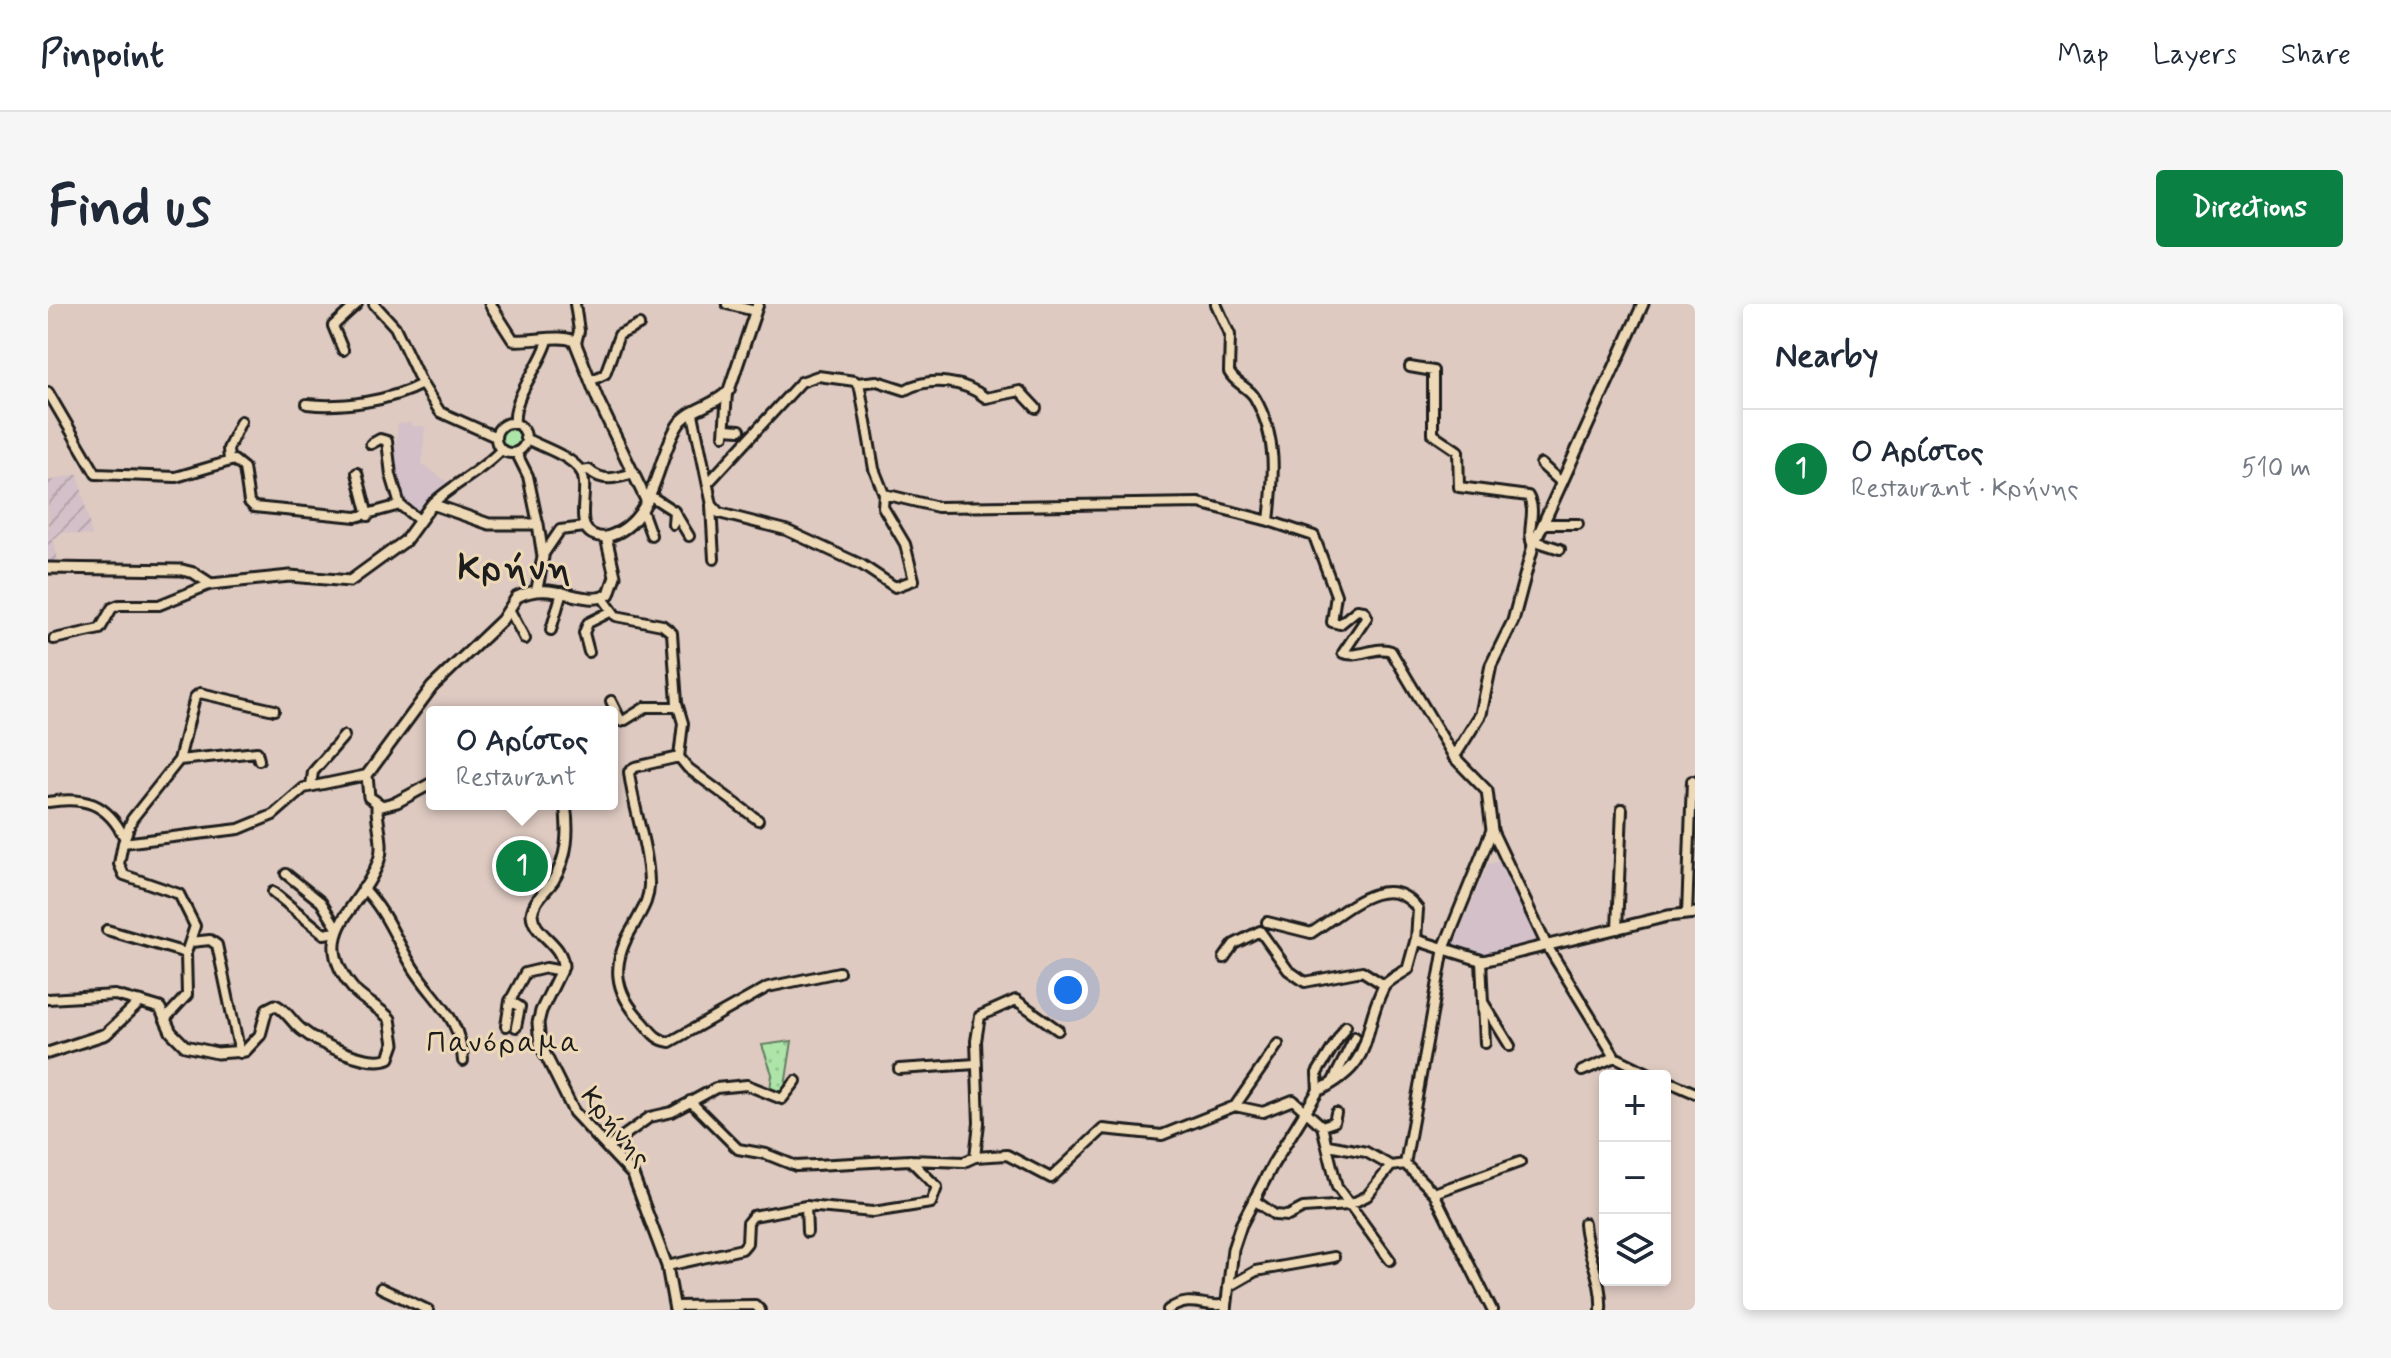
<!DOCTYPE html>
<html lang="en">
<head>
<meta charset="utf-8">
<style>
	body { margin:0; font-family:Mynerve,sans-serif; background:#f6f6f7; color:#1f2937 }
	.controls { position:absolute; right:24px; bottom:24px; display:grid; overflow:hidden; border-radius:8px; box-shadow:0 4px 12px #0003 }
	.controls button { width:72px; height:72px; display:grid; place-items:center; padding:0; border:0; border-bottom:2px solid #e0e1e3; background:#fff; color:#1f2937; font:40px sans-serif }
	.you { position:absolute; left:1020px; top:686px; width:28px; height:28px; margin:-20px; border:6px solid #fff; border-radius:50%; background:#1a73e8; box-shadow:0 0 0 12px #1a73e833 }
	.badge { display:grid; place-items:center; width:52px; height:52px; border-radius:50%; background:#0b8043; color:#fff; font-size:26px; font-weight:700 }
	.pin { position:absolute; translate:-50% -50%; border:4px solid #fff; box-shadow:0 2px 8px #0006 }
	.popup { position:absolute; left:378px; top:402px; width:192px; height:104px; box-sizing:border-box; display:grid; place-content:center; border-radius:8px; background:#fff; filter:drop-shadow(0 2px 6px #0005); font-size:26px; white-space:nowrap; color:#747a83 }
	.popup b { font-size:30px; color:#1f2937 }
	.popup::after { content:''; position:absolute; left:50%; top:100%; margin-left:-16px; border:16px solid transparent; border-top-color:#fff }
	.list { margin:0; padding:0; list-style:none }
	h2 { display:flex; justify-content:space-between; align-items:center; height:104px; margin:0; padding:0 32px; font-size:34px }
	h2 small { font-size:26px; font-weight:400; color:#747a83 }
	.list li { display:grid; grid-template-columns:52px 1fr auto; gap:24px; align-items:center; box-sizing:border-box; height:120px; padding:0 32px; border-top:2px solid #e0e1e3 }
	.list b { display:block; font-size:30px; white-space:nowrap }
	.list p { margin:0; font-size:26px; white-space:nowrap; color:#747a83 }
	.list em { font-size:26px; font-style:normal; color:#747a83 }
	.icon { flex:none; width:44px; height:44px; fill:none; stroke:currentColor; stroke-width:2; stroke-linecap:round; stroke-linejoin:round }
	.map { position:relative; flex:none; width:1647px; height:1006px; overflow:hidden; border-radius:8px }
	header { display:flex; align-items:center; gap:48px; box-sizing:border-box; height:112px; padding:0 40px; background:#fff; border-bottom:2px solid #e0e1e3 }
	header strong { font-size:38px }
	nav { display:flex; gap:44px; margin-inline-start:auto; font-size:28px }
	.intro { display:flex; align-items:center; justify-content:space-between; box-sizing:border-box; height:192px; padding:0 48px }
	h1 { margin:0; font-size:56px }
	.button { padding:20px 36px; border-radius:8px; background:#0b8043; color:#fff; font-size:28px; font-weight:700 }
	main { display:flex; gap:48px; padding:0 48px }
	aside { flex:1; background:#fff; border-radius:8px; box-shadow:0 4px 12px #0003 }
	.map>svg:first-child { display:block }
</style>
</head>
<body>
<header>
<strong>Pinpoint</strong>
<nav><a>Map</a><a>Layers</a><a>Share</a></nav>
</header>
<div class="intro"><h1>Find us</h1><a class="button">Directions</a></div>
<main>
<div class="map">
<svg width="1647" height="1006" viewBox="0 0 1647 1006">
	<defs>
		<pattern id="industrial-furrows" width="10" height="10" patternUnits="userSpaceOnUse" patternTransform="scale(2)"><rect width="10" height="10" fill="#d3c0c8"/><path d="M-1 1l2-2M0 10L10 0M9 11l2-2" fill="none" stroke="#b5a4ab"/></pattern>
		<pattern id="grass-dots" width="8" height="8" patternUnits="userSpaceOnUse" patternTransform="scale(2)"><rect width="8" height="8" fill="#ade4a8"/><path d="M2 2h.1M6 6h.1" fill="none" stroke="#94c390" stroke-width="1.8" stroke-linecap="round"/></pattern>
		<pattern id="park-tufts" width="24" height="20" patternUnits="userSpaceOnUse" patternTransform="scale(2)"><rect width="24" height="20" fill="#ade4a8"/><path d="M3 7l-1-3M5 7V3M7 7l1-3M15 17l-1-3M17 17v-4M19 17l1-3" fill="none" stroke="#94c390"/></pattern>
	</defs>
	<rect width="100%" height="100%" fill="#decac1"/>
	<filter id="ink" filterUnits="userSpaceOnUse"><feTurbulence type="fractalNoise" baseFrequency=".0125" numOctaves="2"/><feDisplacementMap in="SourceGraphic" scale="16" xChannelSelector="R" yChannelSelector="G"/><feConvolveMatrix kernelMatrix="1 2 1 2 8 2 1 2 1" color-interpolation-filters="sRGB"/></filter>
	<g filter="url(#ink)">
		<path fill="#d3c0c8" d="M362 119 364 122H377L374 160 405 182 373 214 353 197 345 175 350 120Z
			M1452 557 1490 637 1430 651 1405 643 1440 560Z"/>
		<path fill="url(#industrial-furrows)" d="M30 170 44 232 15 228 6 235 10 258 0 259V177Z"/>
		<path fill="url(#grass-dots)" stroke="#648062" stroke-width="2" d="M744 737 735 795 722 786 724 770 714 741Z"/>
		<path fill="url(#park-tufts)" stroke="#648062" stroke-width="2" d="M451 135a12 12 0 1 1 24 0a12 12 0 1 1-24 0Z"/>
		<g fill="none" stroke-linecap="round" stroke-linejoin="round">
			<defs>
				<path id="minor" d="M326 0 347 23 374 80 392 108 448 133
					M527 0 531 27 528 39
					M679 0 707 7
					M1168 0 1182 31 1181 68C1187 80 1201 83 1207 94 1230 134 1226 173 1221 217L1266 232 1288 291 1284 318 1292 320 1309 306 1316 307 1319 313 1295 349C1311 355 1328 341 1343 347L1406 453
					M295 46 285 22 309 0
					M1362 63 1385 67V130L1410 147 1411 183 1480 192C1490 209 1477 226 1485 242
					M542 77 557 70 571 31 591 21
					M809 79 829 77 857 86C882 72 917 77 938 94L972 87 988 104
					M0 88 48 170 128 173 186 156 196 164 201 198 206 203 308 213 352 201 371 216
					M259 100C294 104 342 97 374 80
					M645 110 664 201 671 209 738 226 814 261 847 283 866 276 857 240 835 203 836 190 826 165 812 84 807 77 770 72 753 78 661 178
					M448 134a15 15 0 1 1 30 0a15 15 0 1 1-30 0Z
					M467 120C464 91 493 63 500 36
					M677 125 692 126
					M676 131 679 89
					M477 134C493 143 521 151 532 166 546 186 517 233 558 233
					M323 140 332 135 339 137 343 171 352 201
					M468 148 480 172 490 220
					M181 157 180 145 193 117
					M1493 160 1514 179
					M533 167 541 166C555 179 569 174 586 169
					M309 169 320 212
					M836 190 890 203 1151 199 1221 217
					M601 191 626 207 625 220
					M384 200C406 179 433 168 453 146
					M663 201 666 255
					M594 206 603 231
					M626 207 641 232
					M1495 220H1530
					M1487 237 1512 245
					M495 251 512 226 537 223
					M555 294 568 312 614 321 624 329 629 399 635 419 631 453 587 463 581 468C585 504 600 541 601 578 602 596 593 608 585 623 563 659 565 687 594 717 603 727 607 736 622 738L720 683 791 668
					M461 305 477 335
					M503 326 514 288
					M6 335 52 325 64 304 71 301H111L163 280
					M541 348 536 329 540 319 564 307
					M563 397 573 417
					M226 406 152 389 147 393 131 456 84 515 75 539 191 525 225 511 256 484 319 471
					M564 417 577 416 598 403H629
					M631 453 640 464 710 516
					M131 456 209 448 211 456
					M263 482 265 468 296 432
					M0 498C36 492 59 499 76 533
					M1444 526 1498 640 1567 753 1606 772
					M75 539 71 560 76 571 131 590 147 622 138 649 139 691 118 714
					M238 570 273 598 289 624
					M315 584C338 607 347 634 364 662 386 698 412 710 415 757
					M225 588 276 630 288 628
					M1639 610 1644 477
					M1219 618 1263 629C1294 610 1339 563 1370 605L1368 636
					M1569 625 1574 505
					M59 626 138 649
					M143 638 162 636 169 641 192 749
					M1176 654 1186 640 1212 627 1240 666 1257 678 1314 667 1336 681
					M1433 657 1437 739
					M0 695 67 691 92 698
					M462 697 472 703 468 723
					M1435 698 1462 742
					M458 722 462 697 477 669 498 664 514 667
					M851 765 928 760
					M1534 767 1567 753
					M1617 776 1647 789
					M1284 779 1307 733
					M1270 787 1269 769 1298 722
					M642 797 690 845 718 850 748 862 862 856 916 858 927 853 931 819 928 737 932 712 968 696 1010 726
					M1187 802 1230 740
					M1274 822 1286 818 1288 809
					M1280 841 1318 848 1343 862
					M560 843 602 813 624 808 668 784 699 781 734 795 748 777
					M927 853 959 851 1003 874 1055 825 1114 831 1187 802 1215 808 1245 796 1274 822 1289 883 1342 956
					M1357 860 1396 644
					M1357 860 1386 889 1444 1006
					M1386 889 1472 858
					M1206 896 1227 911 1240 912 1255 904 1301 901 1319 892 1343 862 1357 860
					M758 902 759 928
					M1536 919C1538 950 1555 974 1553 1006
					M619 962 694 945 699 939 700 918 705 912 758 902 825 908 883 899 889 883 862 856
					M1180 983 1208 967 1286 953
					M333 984 380 1006
					M626 1002 707 1001 712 1006
					M1120 1006C1144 989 1158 1006 1178 1000"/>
				<path id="tertiary" d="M442 0 465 36C482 38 517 29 527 38L550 96 599 198
					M0 264 134 266 146 269 163 280 242 272 302 277 357 237 384 200 441 220H490L495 253 489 285
					M384 479 349 498 334 502 321 493 319 471 384 383 454 316 469 293C504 274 537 305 561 290L567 272 558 233C608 220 607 157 630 121 641 104 668 102 681 86L710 0
					M517 500C521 527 520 553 505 577 497 588 486 596 484 610 485 631 514 638 515 662L493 707 490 719 492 740 526 808 585 871 619 962 627 1006
					M1396 644 1444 526 1439 487 1406 453 1433 410 1443 361 1465 317 1485 242 1595 0
					M0 749 58 730 92 698 112 704 123 728 137 742 169 749 197 747 212 731 219 705 227 701C239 706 244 719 254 726 271 740 321 763 341 754L346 740 342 715C332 704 318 698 308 688 256 629 314 606 331 556 337 540 328 518 329 501
					M1178 1006 1185 945 1193 921 1225 860 1270 787C1329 758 1312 731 1335 684 1339 676 1353 670 1360 665L1368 636 1435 657 1620 612 1647 609"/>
			</defs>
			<use href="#minor" stroke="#1c1c1c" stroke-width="14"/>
			<use href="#tertiary" stroke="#1c1c1c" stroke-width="15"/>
			<use href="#minor" stroke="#eed9b7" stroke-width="8"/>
			<use href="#tertiary" stroke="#eed9b7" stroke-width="9"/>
		</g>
	</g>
	<g text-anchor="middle" stroke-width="6" stroke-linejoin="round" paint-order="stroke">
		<g font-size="28" fill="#1c1c1c" stroke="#eed9b7">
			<text transform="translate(569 822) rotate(51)" y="10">Κρήνης</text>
		</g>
		<g font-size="30" letter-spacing="2" fill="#1c1c1c" stroke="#eed9b7">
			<text x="456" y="748">Πανόραμα</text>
		</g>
		<g font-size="36" font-weight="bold" letter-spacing="2" fill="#1c1c1c" stroke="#eed9b7">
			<text x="467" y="275">Κρήνη</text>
		</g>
	</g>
</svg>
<div class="controls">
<button>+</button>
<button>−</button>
<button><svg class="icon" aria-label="layers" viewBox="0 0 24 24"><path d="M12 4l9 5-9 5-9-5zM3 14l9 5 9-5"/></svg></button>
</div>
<div class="you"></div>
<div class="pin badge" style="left:474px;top:562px">1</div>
<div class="popup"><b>Ο Αρίστος</b>Restaurant</div>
</div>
<aside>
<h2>Nearby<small></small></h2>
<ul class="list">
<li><span class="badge">1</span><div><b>Ο Αρίστος</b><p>Restaurant · Κρήνης</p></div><em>510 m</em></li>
</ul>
</aside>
</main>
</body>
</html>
